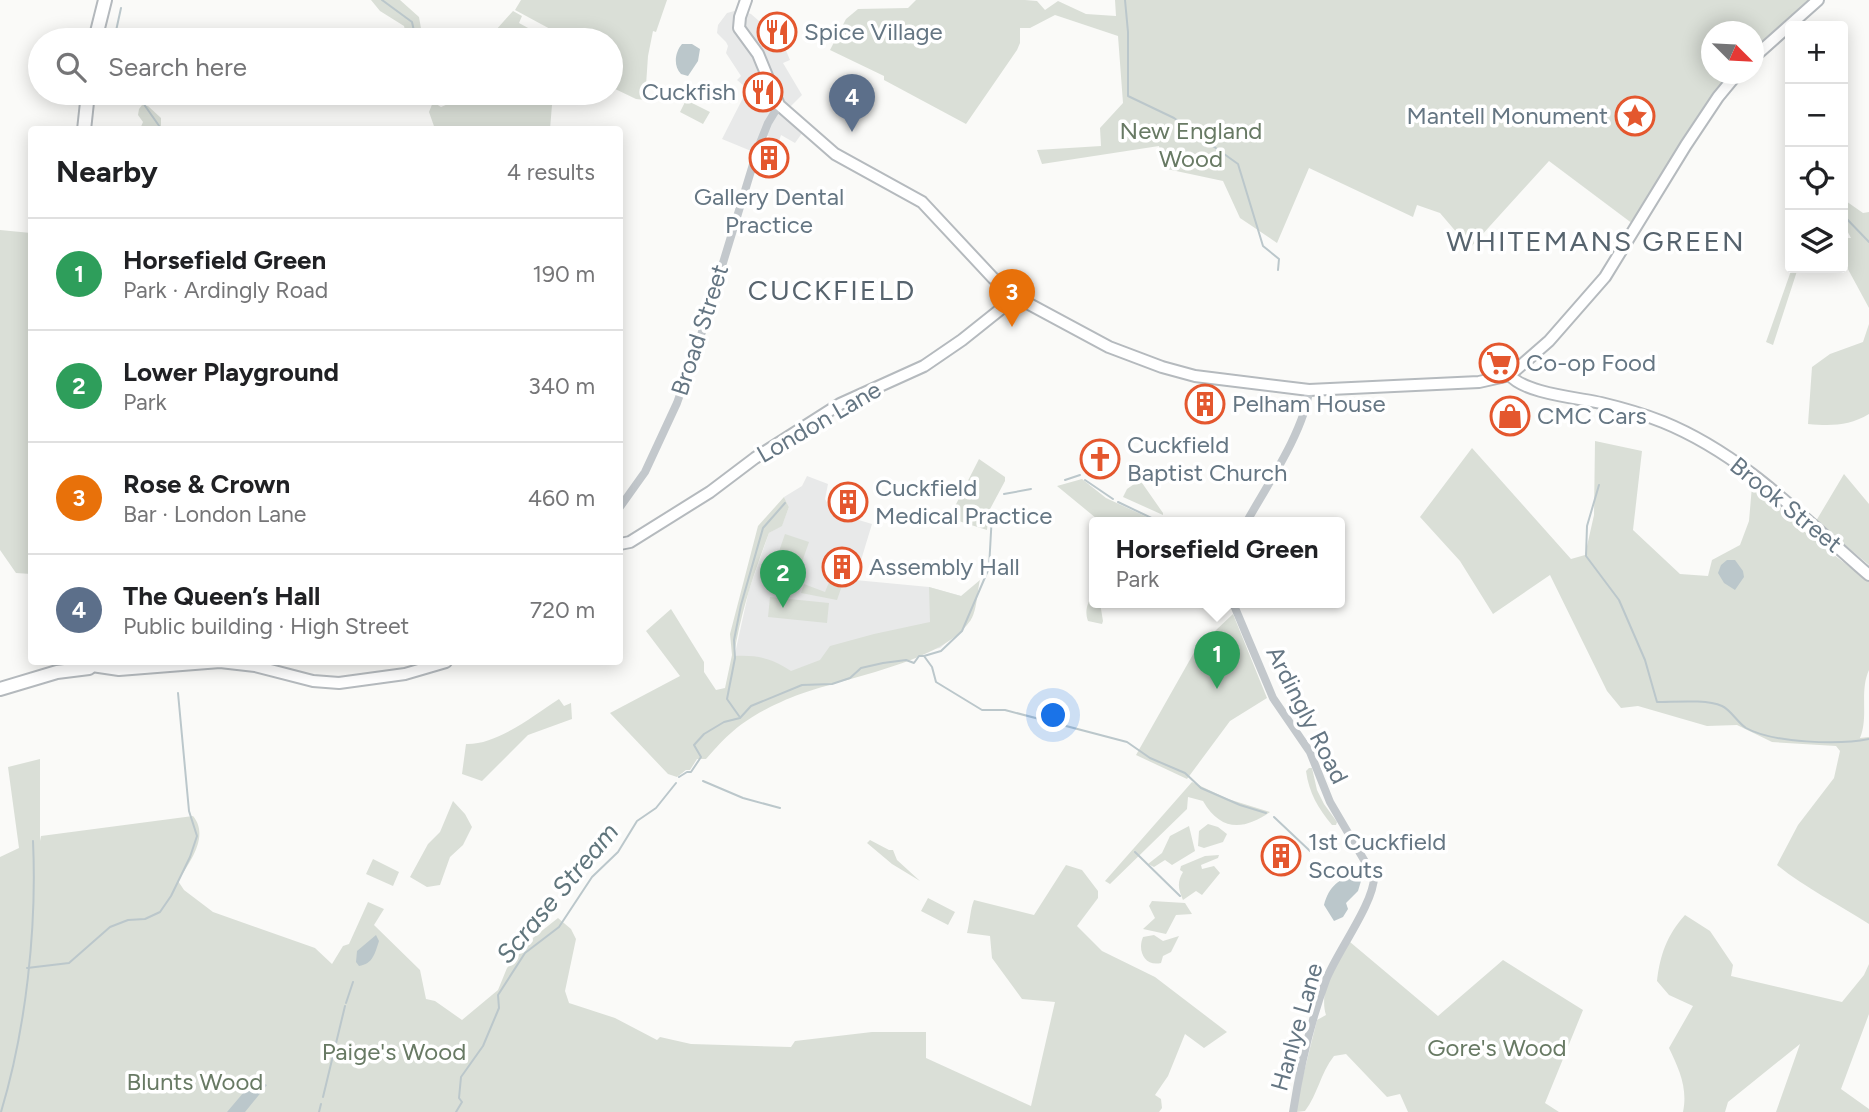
<!DOCTYPE html>
<html lang="en">
<head>
<meta charset="utf-8">
<style>
	body { margin:0; font-family:Figtree,sans-serif; background:#f2f2f2; color:#202124 }
	.controls { position:absolute; right:21px; top:21px; display:grid; overflow:hidden; border-radius:7px; box-shadow:0 4px 18px #0003 }
	.controls button { width:63px; height:63px; display:grid; place-items:center; padding:0; border:0; border-bottom:2px solid #e0e0e0; background:#fff; color:#202124; font:35px sans-serif }
	.compass { position:absolute; left:1701px; top:21px; width:63px; height:63px; border-radius:50%; background:#fff; box-shadow:0 4px 18px #0003; rotate:114deg }
	.you { position:absolute; left:1054px; top:716px; width:24px; height:24px; margin:-18px; border:5px solid #fff; border-radius:50%; background:#1a73e8; box-shadow:0 0 0 10px #1a73e833 }
	.badge { display:grid; place-items:center; width:46px; height:46px; border-radius:50%; background:#e4572e; color:#fff; font-size:23px; font-weight:700 }
	.pin { position:absolute; translate:-50% -58px; filter:drop-shadow(0 2px 4px #0008) }
	.pin::after { content:''; position:absolute; top:37px; width:24px; height:21px; background:inherit; clip-path:polygon(0 0,100% 0,50% 100%) }
	.popup { position:absolute; left:1089px; top:517px; width:256px; height:91px; box-sizing:border-box; display:grid; place-content:center; border-radius:7px; background:#fff; filter:drop-shadow(0 2px 5px #0005); font-size:23px; white-space:nowrap; color:#757577 }
	.popup b { font-size:26px; color:#202124 }
	.popup::after { content:''; position:absolute; left:50%; top:100%; margin-left:-14px; border:14px solid transparent; border-top-color:#fff }
	.list { margin:0; padding:0; list-style:none }
	h2 { display:flex; justify-content:space-between; align-items:center; height:91px; margin:0; padding:0 28px; font-size:30px }
	h2 small { font-size:23px; font-weight:400; color:#757577 }
	.list li { display:grid; grid-template-columns:46px 1fr auto; gap:21px; align-items:center; box-sizing:border-box; height:112px; padding:0 28px; border-top:2px solid #e0e0e0 }
	.list b { display:block; font-size:26px; white-space:nowrap }
	.list p { margin:0; font-size:23px; white-space:nowrap; color:#757577 }
	.list em { font-size:23px; font-style:normal; color:#757577 }
	.icon { flex:none; width:38px; height:38px; fill:none; stroke:currentColor; stroke-width:2; stroke-linecap:round; stroke-linejoin:round }
	.map { position:relative; flex:none; width:1869px; height:1112px; overflow:hidden }
	.search { position:absolute; background:#fff; box-shadow:0 4px 18px #0003; left:28px; top:28px; width:595px; height:77px; display:flex; align-items:center; gap:18px; box-sizing:border-box; padding:0 24px; border-radius:38px; color:#757577; font-size:26px }
	.panel { position:absolute; background:#fff; box-shadow:0 4px 18px #0003; left:28px; top:126px; width:595px; height:539px; border-radius:7px }
	.map>svg:first-child { display:block }
</style>
</head>
<body>
<div class="map">
<svg width="1869" height="1112" viewBox="0 0 1869 1112">
	<rect width="100%" height="100%" fill="#fafaf8"/>
	<path fill="#e8e9e9" d="M738 10 751 14 782 41 790 60 783 63 802 95 786 111 805 129 795 143 781 135 779 141 763 134 756 153 722 139 745 94 743 85 737 80 741 76 726 53 728 46 726 42 717 33 718 25 727 13Z
		M807 476 828 484 825 499 832 512 872 524 855 580 929 587 961 596 971 620 940 648 728 685 749 590 769 533 782 525 789 507 784 497 802 486Z"/>
	<path fill="#dadfd7" d="M371 0H400L419 17 423 40H407L404 26 380 11Z
		M521 0H667L656 32 653 31 648 56 645 100 636 99 611 87V40H564L565 37 515 10Z
		M916 0H1025L1037 1 1045 10 1058 1 1086 14 1116 16 1115 0H1811L1754 51V32H1712V74H1731L1705 105 1633 224 1549 161 1470 248 1440 213 1417 205 1413 217 1309 168 1277 243 1240 218 1223 181 1162 168 1159 146 1042 164 1037 150 1101 146 1100 128 1123 103 1118 36 1055 15 1030 28H1020V43L1017 50 966 124 884 80V76L830 50 846 19 858 9 908 8Z
		M513 11 522 16 519 23 550 40H487Z
		M453 93H553L550 129H435L429 112 433 102 441 107 448 104Z
		M686 100 710 112 703 124 680 112Z
		M142 105 148 106 161 118V129H140L143 122 138 115 139 109Z
		M1843 199 1863 213 1869 212V308L1843 260V238H1851L1843 223Z
		M0 230 31 233V574L16 573 0 550Z
		M1792 268H1798L1773 345 1766 342Z
		M1869 324V414C1849 426 1831 426 1808 424L1812 367 1830 354 1863 342Z
		M1595 441 1642 451 1633 530 1680 574 1708 576 1712 560 1740 545 1749 521 1752 486 1772 499 1807 534 1869 582V670C1859 692 1869 716 1860 738L1869 737V924C1838 904 1805 888 1777 865L1798 825 1834 778 1840 751 1836 746 1772 742 1737 725 1707 726 1638 706 1621 708 1607 691 1550 575 1493 614 1460 561 1420 517 1472 448 1571 559 1585 555 1594 515Z
		M979 459 1005 477V481L989 511 987 530 949 518Z
		M1844 474 1869 504V565L1816 521Z
		M1082 479 1106 498 1160 523H1102L1057 486Z
		M1140 480 1163 513V515L1123 497 1127 489Z
		M784 497 789 507 782 526 769 533C754 573 740 614 734 656 759 655 771 658 791 671L820 660 830 646 874 634 930 622 929 587 961 596 980 580C977 592 977 612 970 621 938 667 831 678 781 702 747 717 730 731 706 759H697L690 770H686L677 777 668 774 610 713 680 676 646 631 671 609 704 662V672L716 690 725 688 732 655 730 634 758 526Z
		M785 534 809 542 794 585 770 577Z
		M832 575 844 580 837 600 801 593 804 584 825 592Z
		M1094 592V603H1100L1103 621 1102 624 1088 621C1084 610 1088 602 1094 592Z
		M770 597 829 603 827 623 768 617Z
		M1233 614 1267 698 1230 721 1187 779 1136 755 1196 649Z
		M559 699 564 706 571 703 572 719 528 735 482 781 462 774 466 744C497 745 533 716 559 699Z
		M40 759V841L41 836 193 816C210 836 189 863 178 881L184 890 213 912 315 948 332 964 343 946 349 944 368 902 384 909 374 925 420 970 426 999 435 1001 462 1020 498 990 507 968 534 937 558 918 571 929 576 939 565 991 569 1003 615 1018 657 1040 660 1037 691 1044 791 1047 795 1041 872 1032H926V1058L1031 1106 1055 1002 1022 999 992 958 990 936 967 933C970 922 970 910 974 900L1034 915 1066 865 1082 870 1098 891V898L1077 926 1102 951 1155 977 1227 1032 1204 1048 1185 1034 1168 1076 1155 1095 1161 1099 1162 1108 1159 1112H0V857L19 848 8 767Z
		M1309 768H1312L1317 790 1324 804 1337 822 1336 825H1332C1318 808 1309 793 1306 771Z
		M1192 782 1228 799 1270 812C1244 830 1221 832 1203 801L1188 797 1187 809 1110 884 1105 881Z
		M453 801 465 814 472 827 463 845 450 857 440 885 427 887 410 877 428 844 440 832Z
		M1208 824 1218 827 1227 834 1223 842 1204 848 1198 846 1199 831Z
		M1189 826 1195 851 1172 865 1165 860 1154 867 1148 864 1162 853 1170 836Z
		M870 840 889 850H893L897 860 920 881 892 864 867 843Z
		M1219 855 1218 858 1201 865 1202 869 1214 866 1220 873 1202 895 1196 891 1183 900C1178 889 1177 882 1183 872L1180 870 1181 866 1205 856Z
		M373 859 399 872 393 886 366 874Z
		M928 898 955 912 948 925 921 911Z
		M1152 901 1185 903 1192 914 1176 915 1166 934 1143 929 1155 918 1149 906Z
		M1685 915 1710 931 1733 965 1731 976 1842 1002 1864 975 1869 964V1014L1841 1089 1869 1109V1112H1776L1800 1044 1728 1102 1725 1112H1683C1688 1088 1679 1069 1669 1048L1693 1006 1669 995 1657 981C1660 955 1667 935 1685 915Z
		M1154 935 1163 941 1179 936 1171 952 1163 956 1161 963C1145 967 1137 951 1143 937Z
		M1350 942 1438 1016 1503 960 1583 1010 1545 1103 1559 1112H1408L1400 1094 1387 1097 1346 1054 1334 1056C1320 1074 1318 1094 1305 1111L1296 1112 1299 1092 1317 1020 1326 1015C1318 990 1337 963 1350 942Z"/>
	<path fill="#bbc7cb" d="M682 44H692L700 49 698 61 688 76 681 74C673 66 675 52 682 44Z
		M1727 560H1735L1743 571 1744 577 1735 590 1724 583 1718 573 1721 565Z
		M1358 875 1361 881 1358 891 1346 903 1348 909 1343 917 1334 921 1324 905C1329 886 1339 878 1358 875Z
		M376 935 379 941C375 953 373 964 359 966L356 962 357 951Z
		M255 1079 267 1085 245 1112H227Z"/>
	<g fill="none" stroke-linecap="round" stroke-linejoin="round">
		<path stroke="#bbc7cb" stroke-width="2" d="M382 0 412 22 416 40
			M1125 0 1128 32V96L1174 118 1238 164 1263 246 1279 259 1278 270
			M114 40 121 8
			M136 93 162 130
			M1843 215 1869 242
			M1065 480 1080 475
			M1085 480 1113 499
			M1599 485 1587 526 1586 556 1619 600 1645 660 1657 702C1675 702 1706 699 1722 706 1731 710 1737 722 1746 728 1773 743 1839 745 1869 739
			M1004 494 1031 489
			M1118 502 1162 523
			M924 656 941 651 962 631 989 568 992 514
			M739 716 727 699 735 658 734 640 741 605 763 528 785 503
			M679 777 687 772H691L701 757 694 745 704 734 724 722 740 718 751 706 802 685 832 684 850 678 861 668 883 663 906 660 914 663 919 656H924L932 667 936 682 982 710H1005L1127 742 1150 758 1185 773 1201 788 1240 805 1266 813
			M703 781 743 798 780 808
			M1274 817 1310 851
			M1135 852 1180 896
			M27 968 69 963 110 927 128 920 145 919 160 912 171 896 190 857 197 836 189 811 178 693
			M346 1003 353 982
			M323 1097 345 1006
			M1 1112C26 1029 37 928 33 841
			M319 1112 321 1104
			M456 1112 462 1102 459 1098 461 1077 483 1046 499 1008 498 995 525 953 559 927 592 877 618 852 637 821 656 808 676 783"/>
		<defs>
			<path id="major" d="M746 0 740 17 739 28 758 54 779 105 835 154 922 202 993 278 1016 297 1109 347 1162 367 1195 376 1309 390 1479 382 1510 375 1549 341 1605 277 1686 145 1718 97 1737 74
				M1754 57 1818 0
				M1510 375C1523 393 1579 398 1601 403 1622 408 1643 414 1663 422 1744 455 1804 519 1869 575
				M620 544 630 542 710 492 755 458 840 404 924 366 962 340 1016 297
				M92 666 119 670 220 662 255 666 313 681 339 683 405 674 446 662"/>
			<path id="highway" d="M95 40 105 0
				M84 130 88 93
				M0 689 57 672 89 668 96 662"/>
		</defs>
		<use href="#major" stroke="#b5babe" stroke-width="14"/>
		<use href="#highway" stroke="#b4b9bd" stroke-width="16"/>
		<path stroke="#c3c8cc" stroke-width="8" d="M620 507 645 472 677 403 701 335 758 148 768 123 779 105
			M1246 523C1266 487 1305 430 1309 390
			M1233 603 1273 698 1310 752 1330 802 1374 877C1374 903 1337 952 1326 980 1310 1023 1300 1067 1293 1112"/>
		<use href="#major" stroke="#fff" stroke-width="10"/>
		<use href="#highway" stroke="#fff" stroke-width="12"/>
	</g>
	<defs>
		<symbol id="restaurant-ring" viewBox="-11 -11 22 22"><circle r="9.5" fill="#fff" stroke="#e4572e" stroke-width="1.5"/><path d="M-5-6h1v4h1v-4h1v4h1v-4h1v5L-1.5 .5V6h-2V.5L-5-1ZM5-6V6H3V1.5H1.5Q1.5-4 5-6Z" fill="#e4572e"/></symbol>
		<symbol id="sight-ring" viewBox="-11 -11 22 22"><circle r="9.5" fill="#fff" stroke="#e4572e" stroke-width="1.5"/><path d="M0-6L1.8-2.2L6-1.7L2.9 1.2L3.7 5.4L0 3.3L-3.7 5.4L-2.9 1.2L-6-1.7L-1.8-2.2Z" fill="#e4572e"/></symbol>
		<symbol id="building-ring" viewBox="-11 -11 22 22"><circle r="9.5" fill="#fff" stroke="#e4572e" stroke-width="1.5"/><path d="M-4-6H4V6H1V3H-1V6H-4ZM-2.5-4.3h1.7v1.8h-1.7ZM.8-4.3h1.7v1.8H.8ZM-2.5-1h1.7V.8h-1.7ZM.8-1h1.7V.8H.8Z" fill="#e4572e"/></symbol>
		<symbol id="supermarket-ring" viewBox="-11 -11 22 22"><circle r="9.5" fill="#fff" stroke="#e4572e" stroke-width="1.5"/><path d="M-6-5.5h2.5l.6 2H6L4.5 2H-2.5L-4.4-4H-6ZM-1.5 3.2a1.3 1.3 0 1 0 .1 0ZM3 3.2a1.3 1.3 0 1 0 .1 0Z" fill="#e4572e"/></symbol>
		<symbol id="shop-ring" viewBox="-11 -11 22 22"><circle r="9.5" fill="#fff" stroke="#e4572e" stroke-width="1.5"/><path d="M-5-2.5h2.3a2.7 3.5 0 0 1 5.4 0H5L5.5 6h-11ZM-1.5-2.5h3a1.5 2.3 0 0 0-3 0Z" fill="#e4572e"/></symbol>
		<symbol id="church-ring" viewBox="-11 -11 22 22"><circle r="9.5" fill="#fff" stroke="#e4572e" stroke-width="1.5"/><path d="M-1.2-6h2.4v3.5h3.3v2.4h-3.3V6h-2.4V-.1h-3.3v-2.4h3.3Z" fill="#e4572e"/></symbol>
	</defs>
	<g fill-rule="evenodd">
		<use href="#restaurant-ring" x="755" y="10" width="44" height="44"/>
		<use href="#restaurant-ring" x="741" y="70" width="44" height="44"/>
		<use href="#sight-ring" x="1613" y="94" width="44" height="44"/>
		<use href="#building-ring" x="747" y="136" width="44" height="44"/>
		<use href="#supermarket-ring" x="1477" y="341" width="44" height="44"/>
		<use href="#building-ring" x="1183" y="382" width="44" height="44"/>
		<use href="#shop-ring" x="1488" y="394" width="44" height="44"/>
		<use href="#church-ring" x="1078" y="437" width="44" height="44"/>
		<use href="#building-ring" x="826" y="480" width="44" height="44"/>
		<use href="#building-ring" x="820" y="545" width="44" height="44"/>
		<use href="#building-ring" x="1259" y="834" width="44" height="44"/>
	</g>
	<g text-anchor="middle" stroke-width="7" stroke-linejoin="round" paint-order="stroke">
		<g font-size="24" fill="#657683" stroke="#fff" text-anchor="start">
			<text x="804" y="40">Spice Village</text>
			<text x="736" y="100" text-anchor="end">Cuckfish</text>
			<text x="1608" y="124" text-anchor="end">Mantell Monument</text>
			<text x="769" y="205" text-anchor="middle">Gallery Dental<tspan x="769" dy="28">Practice</tspan></text>
			<text x="1526" y="371">Co-op Food</text>
			<text x="1232" y="412">Pelham House</text>
			<text x="1537" y="424">CMC Cars</text>
			<text x="1127" y="453">Cuckfield<tspan x="1127" dy="28">Baptist Church</tspan></text>
			<text x="875" y="496">Cuckfield<tspan x="875" dy="28">Medical Practice</tspan></text>
			<text x="869" y="575">Assembly Hall</text>
			<text x="1308" y="850">1st Cuckfield<tspan x="1308" dy="28">Scouts</tspan></text>
		</g>
		<g font-size="24" fill="#687a64" stroke="#fff">
			<text x="1191" y="139">New England<tspan x="1191" dy="28">Wood</tspan></text>
			<text x="1497" y="1056">Gore's Wood</text>
			<text x="394" y="1060">Paige's Wood</text>
			<text x="195" y="1090">Blunts Wood</text>
		</g>
		<g font-size="24" fill="#657683" stroke="#fff">
			<text transform="translate(700 330) rotate(-72)" y="8">Broad Street</text>
			<text transform="translate(819 422) rotate(-30)" y="8">London Lane</text>
			<text transform="translate(1786 505) rotate(39)" y="8">Brook Street</text>
			<text transform="translate(1307 715) rotate(63)" y="8">Ardingly Road</text>
			<text transform="translate(1297 1027) rotate(-74)" y="8">Hanlye Lane</text>
		</g>
		<g font-size="26" font-style="italic" fill="#60757c" stroke="#fff">
			<text transform="translate(557 893) rotate(-50)" y="9">Scrase Stream</text>
		</g>
		<g font-size="28" letter-spacing="2" fill="#57646e" stroke="#fff">
			<text x="1596" y="251">WHITEMANS GREEN</text>
			<text x="832" y="300">CUCKFIELD</text>
		</g>
	</g>
</svg>
<div class="controls">
<button>+</button>
<button>−</button>
<button><svg class="icon" aria-label="locate" viewBox="0 0 24 24"><circle cx="12" cy="12" r="6"/><path d="M12 2v4M12 18v4M2 12h4M18 12h4"/></svg></button>
<button><svg class="icon" aria-label="layers" viewBox="0 0 24 24"><path d="M12 4l9 5-9 5-9-5zM3 14l9 5 9-5"/></svg></button>
</div>
<svg class="compass" viewBox="-18 -18 36 36"><path d="M0-13l5 13h-10z" fill="#e53935"/><path d="M0 13l5-13h-10z" fill="#757577"/></svg>
<div class="you"></div>
<div class="pin badge" style="left:1217px;top:689px;background:#2e9e5b">1</div>
<div class="popup"><b>Horsefield Green</b>Park</div>
<div class="pin badge" style="left:783px;top:608px;background:#2e9e5b">2</div>
<div class="pin badge" style="left:1012px;top:327px;background:#e8710a">3</div>
<div class="pin badge" style="left:852px;top:132px;background:#5c6f8a">4</div>
<div class="search"><svg class="icon" aria-label="search" viewBox="0 0 24 24"><circle cx="10" cy="10" r="6"/><path d="M15 15l6 6"/></svg>Search here</div>
<section class="panel">
<h2>Nearby<small>4 results</small></h2>
<ul class="list">
<li><span class="badge" style="background:#2e9e5b">1</span><div><b>Horsefield Green</b><p>Park · Ardingly Road</p></div><em>190 m</em></li>
<li><span class="badge" style="background:#2e9e5b">2</span><div><b>Lower Playground</b><p>Park</p></div><em>340 m</em></li>
<li><span class="badge" style="background:#e8710a">3</span><div><b>Rose &amp; Crown</b><p>Bar · London Lane</p></div><em>460 m</em></li>
<li><span class="badge" style="background:#5c6f8a">4</span><div><b>The Queen’s Hall</b><p>Public building · High Street</p></div><em>720 m</em></li>
</ul>
</section>
</div>
</body>
</html>
